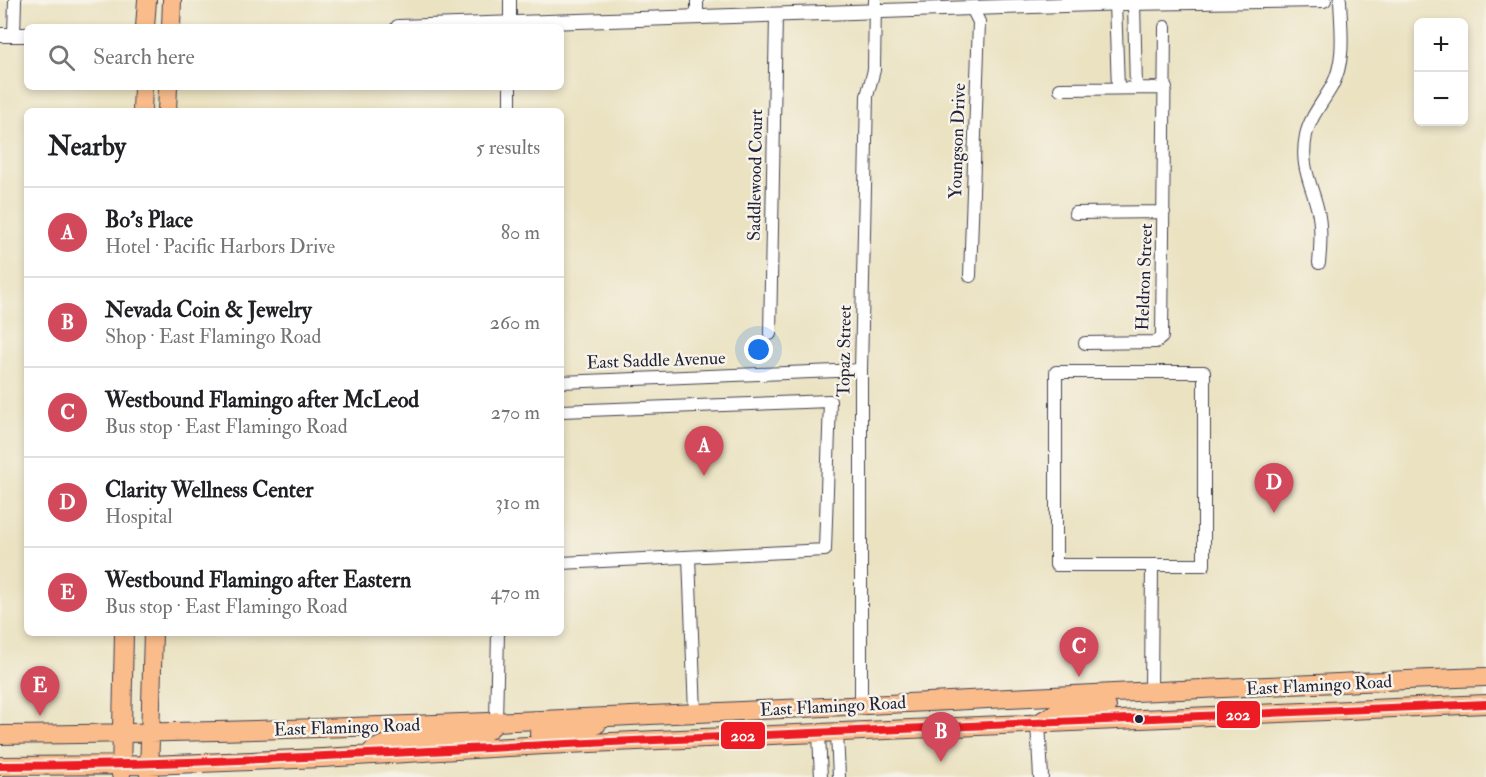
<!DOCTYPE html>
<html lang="en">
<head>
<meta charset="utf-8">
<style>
	body { margin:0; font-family:"IM FELL Double Pica",serif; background:#f6f6f6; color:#202124 }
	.controls { position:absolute; right:18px; top:18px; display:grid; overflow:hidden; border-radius:9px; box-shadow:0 3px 9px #0003 }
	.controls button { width:54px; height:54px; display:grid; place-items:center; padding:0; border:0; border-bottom:2px solid #e0e0e0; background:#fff; color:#202124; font:30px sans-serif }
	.you { position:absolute; left:759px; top:350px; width:21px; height:21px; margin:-15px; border:4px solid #fff; border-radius:50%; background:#1a73e8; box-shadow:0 0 0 9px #1a73e833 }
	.badge { display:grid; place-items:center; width:39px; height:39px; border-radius:50%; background:#d1495b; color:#fff; font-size:20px; font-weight:700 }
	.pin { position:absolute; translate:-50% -50px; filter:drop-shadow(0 2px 3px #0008) }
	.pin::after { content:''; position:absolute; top:32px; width:21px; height:18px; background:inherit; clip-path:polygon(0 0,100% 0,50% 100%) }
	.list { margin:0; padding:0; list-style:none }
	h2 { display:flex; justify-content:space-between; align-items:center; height:78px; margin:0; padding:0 24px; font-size:26px }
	h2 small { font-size:20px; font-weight:400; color:#757577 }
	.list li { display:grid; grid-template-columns:39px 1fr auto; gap:18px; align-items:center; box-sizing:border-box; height:90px; padding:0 24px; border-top:2px solid #e0e0e0 }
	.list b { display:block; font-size:22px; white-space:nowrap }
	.list p { margin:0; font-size:20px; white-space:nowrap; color:#757577 }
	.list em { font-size:20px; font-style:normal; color:#757577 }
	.icon { flex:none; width:33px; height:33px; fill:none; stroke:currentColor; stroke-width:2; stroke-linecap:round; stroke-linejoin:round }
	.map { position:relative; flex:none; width:1486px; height:777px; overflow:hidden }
	.search { position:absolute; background:#fff; box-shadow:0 3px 9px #0003; left:24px; top:24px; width:540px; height:66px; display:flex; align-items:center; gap:15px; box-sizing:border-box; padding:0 21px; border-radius:9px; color:#757577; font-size:22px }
	.panel { position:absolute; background:#fff; box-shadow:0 3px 9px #0003; left:24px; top:108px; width:540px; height:528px; border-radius:9px }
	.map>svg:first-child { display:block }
</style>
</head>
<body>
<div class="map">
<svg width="1486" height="777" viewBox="0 0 1486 777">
	<rect width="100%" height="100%" fill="#f7f3e8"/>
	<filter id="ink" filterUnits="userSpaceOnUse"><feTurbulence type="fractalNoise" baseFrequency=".0167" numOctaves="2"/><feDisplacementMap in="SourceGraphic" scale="12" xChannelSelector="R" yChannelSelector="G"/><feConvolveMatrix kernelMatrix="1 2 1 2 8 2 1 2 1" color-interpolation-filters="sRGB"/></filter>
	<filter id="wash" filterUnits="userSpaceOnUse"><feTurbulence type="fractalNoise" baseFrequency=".008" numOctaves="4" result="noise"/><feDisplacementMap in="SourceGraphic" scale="24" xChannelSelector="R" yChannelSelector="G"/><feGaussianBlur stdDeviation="1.35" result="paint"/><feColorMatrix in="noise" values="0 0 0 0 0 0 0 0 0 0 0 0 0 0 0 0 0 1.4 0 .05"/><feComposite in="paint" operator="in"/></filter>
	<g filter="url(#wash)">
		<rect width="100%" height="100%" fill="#eae2c1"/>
	</g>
	<g filter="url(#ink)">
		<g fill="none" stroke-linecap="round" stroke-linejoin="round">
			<defs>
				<path id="minor" d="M1115 3 1118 88
					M1134 3 1136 88
					M697 18V0
					M510 27V0
					M14 35 15 0
					M510 87V111
					M1060 89 1166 88
					M1075 213 1164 212
					M1319 263C1321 244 1322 225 1317 207 1310 180 1300 166 1306 135 1310 117 1323 102 1332 86 1346 60 1341 29 1340 0
					M970 276 979 22 972 8
					M770 334 776 16
					M1085 343 1156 342 1162 337 1165 27
					M1056 372H1204V565H1056Z
					M561 382 861 370
					M561 411 830 401 825 550 561 563
					M689 557 695 713
					M1151 693 1152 565
					M861 704V370L867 96 874 70 875 0
					M496 721 498 633
					M837 733 839 777
					M819 734 821 777"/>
				<path id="tertiary" d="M398 27 1126 3 1324 0
					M0 35H27
					M1038 723 1041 777"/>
				<path id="primary" d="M145 27 147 0
					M171 27 172 0
					M142 111 143 87
					M167 111 168 87
					M1042 721 1061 710 1107 707
					M539 734 586 729 597 724
					M0 735C496 730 991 695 1486 677
					M371 752C400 727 479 753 496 721
					M0 766 149 765 322 758 544 745 1486 704
					M121 775 124 633
					M149 775 153 633"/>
			</defs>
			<use href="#minor" stroke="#403f4f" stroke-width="14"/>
			<use href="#tertiary" stroke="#403f4f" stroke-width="16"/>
			<use href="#primary" stroke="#403f4f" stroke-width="20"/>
			<use href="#minor" stroke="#fff" stroke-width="12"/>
			<use href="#tertiary" stroke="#fff" stroke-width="14"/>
			<use href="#primary" stroke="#fabc8b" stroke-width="18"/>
			<defs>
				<path id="bus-1" d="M0 766C182 765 363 754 545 745 859 729 1172 718 1486 704"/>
			</defs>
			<use href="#bus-1" stroke="#f7f3e8" stroke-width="12"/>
			<use href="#bus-1" stroke="#ed1c24" stroke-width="8"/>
		</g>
	</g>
	<circle fill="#22223b" stroke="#f7f3e8" stroke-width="2" cx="1139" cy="719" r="5"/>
	<g text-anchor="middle" stroke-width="5" stroke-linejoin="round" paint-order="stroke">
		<g font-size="18" fill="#22223b" stroke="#f7f3e8">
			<text transform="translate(957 141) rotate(-88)" y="6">Youngson Drive</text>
			<text transform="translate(755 175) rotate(-89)" y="6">Saddlewood Court</text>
			<text transform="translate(1144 277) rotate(-88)" y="6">Heldron Street</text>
			<text transform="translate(844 351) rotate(-89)" y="6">Topaz Street</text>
			<text transform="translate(656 360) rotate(-2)" y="6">East Saddle Avenue</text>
			<text transform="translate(1319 685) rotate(-3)" y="6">East Flamingo Road</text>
			<text transform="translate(833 706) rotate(-3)" y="6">East Flamingo Road</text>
			<text transform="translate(347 727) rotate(-2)" y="6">East Flamingo Road</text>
		</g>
	</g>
	<g stroke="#f7f3e8" stroke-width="2">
		<rect x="1216" y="700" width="45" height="29" rx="6" fill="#ed1c24"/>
		<rect x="720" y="721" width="46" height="29" rx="6" fill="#ed1c24"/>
	</g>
	<g font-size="16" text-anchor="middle" font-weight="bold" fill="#fff">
		<text x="1238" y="720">202</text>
		<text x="743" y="741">202</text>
	</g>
</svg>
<div class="controls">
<button>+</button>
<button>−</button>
</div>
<div class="you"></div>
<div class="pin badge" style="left:704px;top:476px">A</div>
<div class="pin badge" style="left:941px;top:762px">B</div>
<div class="pin badge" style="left:1079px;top:677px">C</div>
<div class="pin badge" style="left:1274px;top:513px">D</div>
<div class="pin badge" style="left:40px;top:716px">E</div>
<div class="search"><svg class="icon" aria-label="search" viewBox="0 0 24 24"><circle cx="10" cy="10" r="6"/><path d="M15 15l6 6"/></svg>Search here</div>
<section class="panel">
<h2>Nearby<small>5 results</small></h2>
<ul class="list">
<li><span class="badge">A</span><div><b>Bo's Place</b><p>Hotel · Pacific Harbors Drive</p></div><em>80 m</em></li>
<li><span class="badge">B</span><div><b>Nevada Coin &amp; Jewelry</b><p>Shop · East Flamingo Road</p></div><em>260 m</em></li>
<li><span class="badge">C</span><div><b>Westbound Flamingo after McLeod</b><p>Bus stop · East Flamingo Road</p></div><em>270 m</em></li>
<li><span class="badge">D</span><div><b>Clarity Wellness Center</b><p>Hospital</p></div><em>310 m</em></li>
<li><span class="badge">E</span><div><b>Westbound Flamingo after Eastern</b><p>Bus stop · East Flamingo Road</p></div><em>470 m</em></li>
</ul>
</section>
</div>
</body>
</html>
